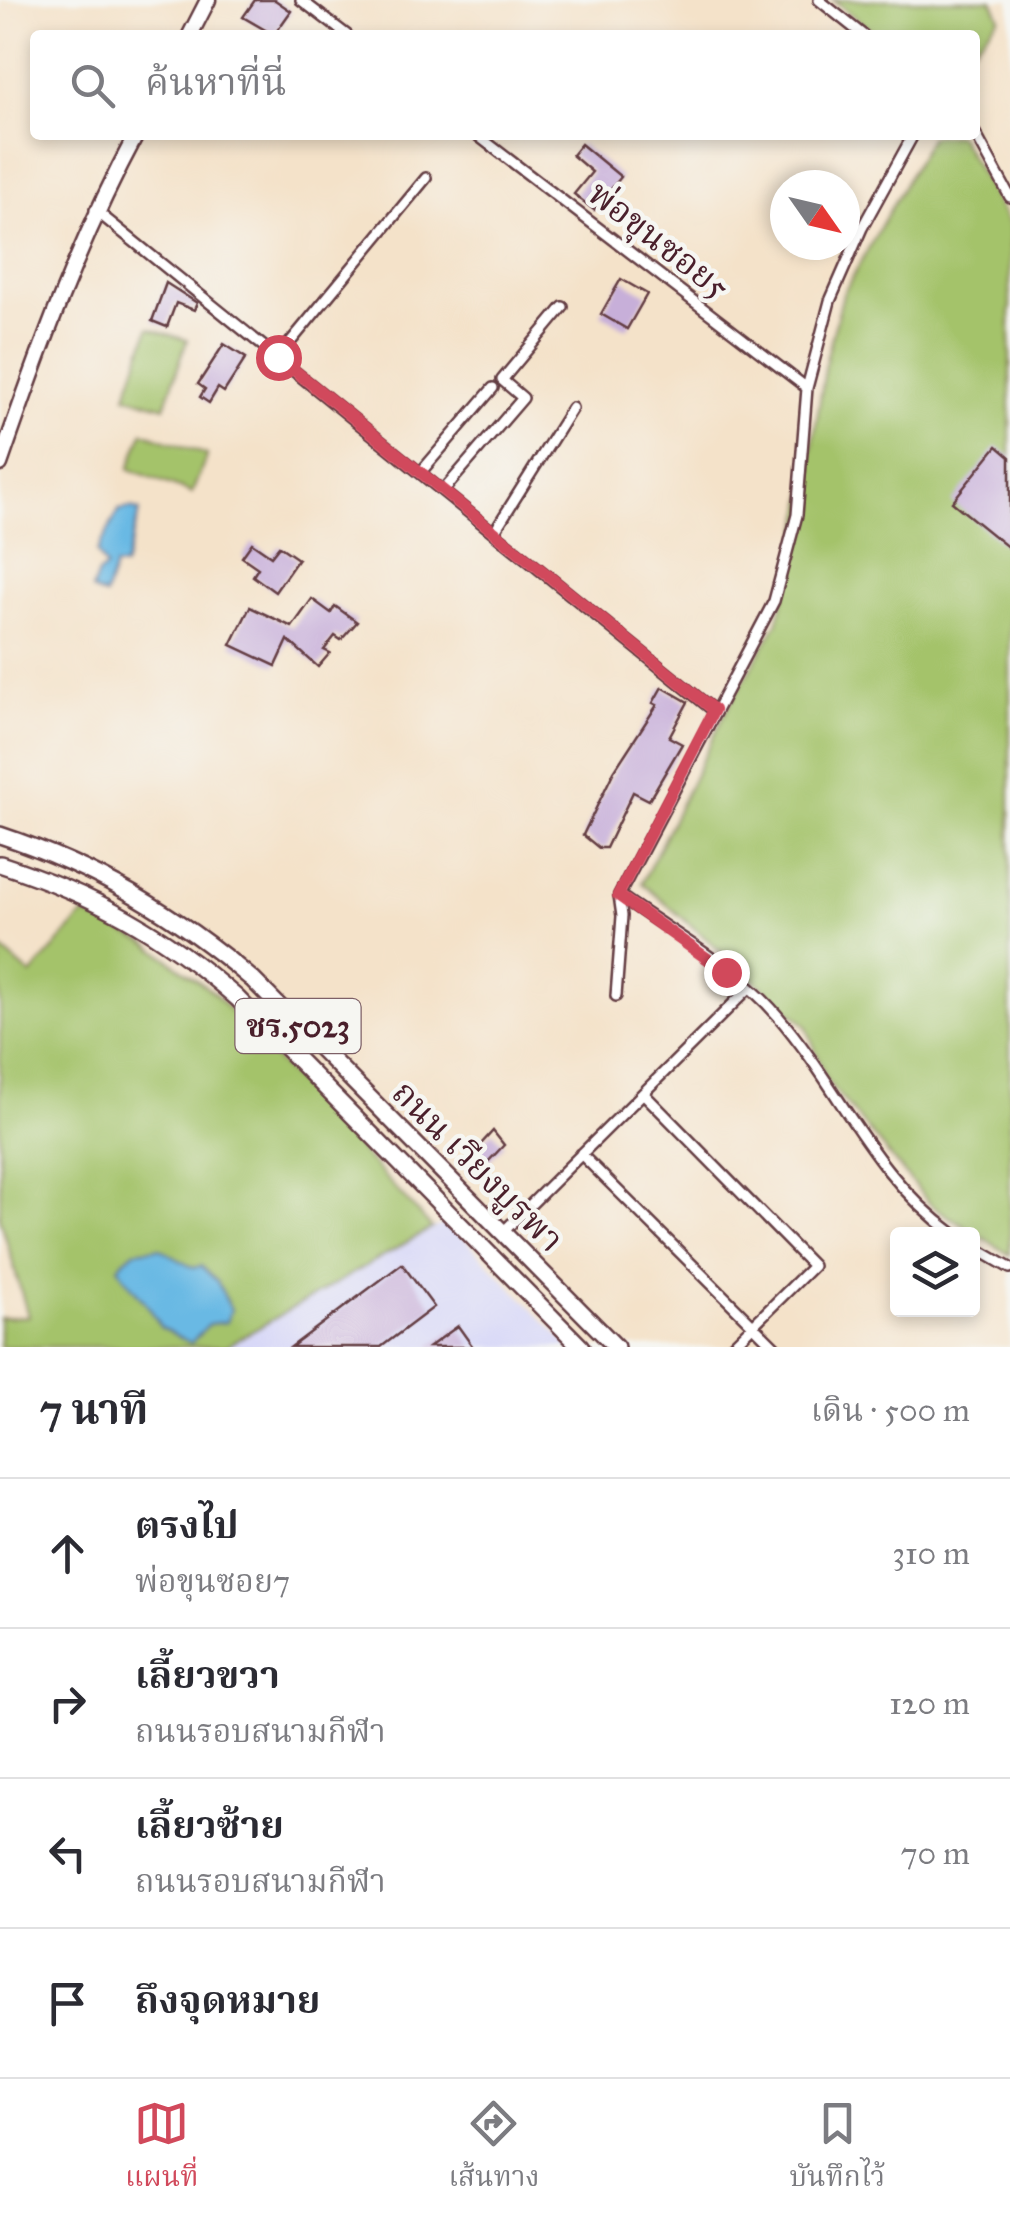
<!DOCTYPE html>
<html lang="th">
<head>
<meta charset="utf-8">
<style>
	body { margin:0; font-family:"IM FELL Great Primer","Noto Serif Thai",serif; background:#f7f7f7; color:#2b2b33 }
	.controls { position:absolute; right:30px; bottom:30px; display:grid; overflow:hidden; border-radius:10px; box-shadow:0 5px 15px #0003 }
	.controls button { width:90px; height:90px; display:grid; place-items:center; padding:0; border:0; border-bottom:2px solid #e1e1e2; background:#fff; color:#2b2b33; font:50px sans-serif }
	.compass { position:absolute; left:770px; top:170px; width:90px; height:90px; border-radius:50%; background:#fff; box-shadow:0 5px 15px #0003; rotate:124deg }
	.stop { position:absolute; width:30px; height:30px; margin:-22px; border:8px solid #d1495b; border-radius:50%; background:#fff }
	.stop.end { background:#d1495b; border-color:#fff; box-shadow:0 2px 10px #0008 }
	.list { margin:0; padding:0; list-style:none }
	h2 { display:flex; justify-content:space-between; align-items:center; height:130px; margin:0; padding:0 40px; font-size:42px }
	h2 small { font-size:32px; font-weight:400; color:#7c7c81 }
	.list li { display:grid; grid-template-columns:65px 1fr auto; gap:30px; align-items:center; box-sizing:border-box; height:150px; padding:0 40px; border-top:2px solid #e1e1e2 }
	.list b { display:block; font-size:38px; white-space:nowrap }
	.list p { margin:0; font-size:32px; white-space:nowrap; color:#7c7c81 }
	.list em { font-size:32px; font-style:normal; color:#7c7c81 }
	.icon { flex:none; width:55px; height:55px; fill:none; stroke:currentColor; stroke-width:2; stroke-linecap:round; stroke-linejoin:round }
	.map { position:relative; flex:none; width:1010px; height:1347px; overflow:hidden }
	.search { position:absolute; background:#fff; box-shadow:0 5px 15px #0003; left:30px; right:30px; top:30px; height:110px; display:flex; align-items:center; gap:25px; box-sizing:border-box; padding:0 35px; border-radius:10px; color:#7c7c81; font-size:38px }
	.sheet { height:730px; background:#fff }
	nav { display:flex; justify-content:space-around; align-items:center; box-sizing:border-box; height:140px; border-top:2px solid #e1e1e2; background:#fff; font-size:28px; color:#7c7c81 }
	nav a { display:grid; justify-items:center; gap:5px }
	nav .on { color:#d1495b }
	.map>svg:first-child { display:block }
</style>
</head>
<body>
<div class="map">
<svg width="1010" height="1347" viewBox="0 0 1010 1347">
	<rect width="100%" height="100%" fill="#f6f6f2"/>
	<filter id="ink" filterUnits="userSpaceOnUse"><feTurbulence type="fractalNoise" baseFrequency=".01" numOctaves="2"/><feDisplacementMap in="SourceGraphic" scale="20" xChannelSelector="R" yChannelSelector="G"/><feConvolveMatrix kernelMatrix="1 2 1 2 8 2 1 2 1" color-interpolation-filters="sRGB"/></filter>
	<filter id="wash" filterUnits="userSpaceOnUse"><feTurbulence type="fractalNoise" baseFrequency=".0048" numOctaves="4" result="noise"/><feDisplacementMap in="SourceGraphic" scale="40" xChannelSelector="R" yChannelSelector="G"/><feGaussianBlur stdDeviation="2.25" result="paint"/><feColorMatrix in="noise" values="0 0 0 0 0 0 0 0 0 0 0 0 0 0 0 0 0 1.4 0 .05"/><feComposite in="paint" operator="in"/></filter>
	<g filter="url(#wash)">
		<rect width="100%" height="100%" fill="#f4e2c9"/>
		<path fill="#d7d7f8" d="M449 1223 570 1347H225L432 1228Z"/>
		<path fill="#a4c36a" stroke="#77714a" stroke-width="2.5" d="M833 0H992L1000 17 975 46V35H878Z
			M958 135 1010 225V1255L931 1205 827 1081 806 1025 642 883 723 717 777 623 794 562 827 356 843 294 931 136Z
			M149 328 187 340 165 407 126 396Z
			M143 432 207 455 192 493 129 469Z
			M84 914 147 943 214 993 432 1228 225 1347H0V1318L28 1316 0 1218V948L31 975Z"/>
		<path fill="#69b9e4" stroke="#5a6c88" stroke-width="2.5" d="M131 508 140 511 124 567 115 566 105 596 92 590 98 574 106 568 97 552 119 510Z
			M159 1248 193 1268 201 1266 217 1281 231 1310 226 1322 209 1324 191 1343 160 1327C151 1304 130 1289 118 1267L134 1251Z"/>
		<g id="blocks">
			<path fill="#c7afd9" d="M255 0H275L291 11 274 35 243 17Z
				M581 144 621 177 594 210 574 194 592 172 572 155Z
				M621 279 647 294 627 329 601 314Z
				M166 283 197 303 194 310 176 303 167 327 152 321Z
				M224 344 246 358 224 392 218 388 209 403 200 397 205 389 198 384Z
				M997 446 1010 457V549L952 502Z
				M252 543 271 556 279 546 298 559 275 592 253 576 258 568 242 557Z
				M312 599 331 613 335 606 357 622 341 640 335 636 324 650 330 653 318 667 288 640 276 666 231 645 250 607 292 627Z
				M662 687 688 702 669 737 682 744 649 800 633 792 606 848H599L583 835 614 771 657 705 653 703Z
				M493 1131 504 1145 483 1167 471 1155Z
				M402 1264 434 1307 381 1347H291Z
				M458 1326 473 1347H429Z"/>
		</g>
	</g>
	<g filter="url(#ink)">
		<use href="#blocks" fill-opacity="0" stroke="#643c43" stroke-width="2.5"/>
		<g fill="none" stroke-linecap="round" stroke-linejoin="round">
			<defs>
				<path id="street" d="M301 0 347 35
					M819 0 863 35
					M975 133 1010 197
					M477 135 807 388
					M913 135 862 228 830 301 807 388 797 515 774 601 619 895C670 932 736 967 777 1015 841 1089 871 1174 954 1234
					M95 210 713 710
					M278 357 426 178
					M420 473 493 388
					M443 491 523 398 502 380 563 307
					M494 532 572 408
					M616 996 622 916 619 895
					M643 1093 813 1266 731 1347
					M581 1154 775 1347
					M502 1233 747 990
					M972 1246 1010 1268"/>
				<path id="secondary" d="M190 35 208 0
					M0 464C39 351 79 241 136 135"/>
				<path id="primary" d="M0 835C96 867 176 914 253 980L616 1347
					M0 864C95 895 162 932 237 998L581 1347"/>
			</defs>
			<use href="#street" stroke="#643c43" stroke-width="14"/>
			<use href="#secondary" stroke="#643c43" stroke-width="19"/>
			<use href="#primary" stroke="#643c43" stroke-width="20"/>
			<use href="#street" stroke="#fff" stroke-width="9"/>
			<use href="#secondary" stroke="#fff" stroke-width="14"/>
			<use href="#primary" stroke="#fff" stroke-width="15"/>
		</g>
	</g>
	<g fill="none" stroke-linecap="round" stroke-linejoin="round" filter="url(#ink)">
		<path stroke="#d1495b" stroke-width="12" d="M278 357 714 710 618 895 726 972"/>
	</g>
	<g text-anchor="middle" stroke-width="9" stroke-linejoin="round" paint-order="stroke">
		<rect fill="#f6f6f2" stroke="#7e6067" stroke-width="2.5" x="235.5" y="999" width="125" height="54" rx="8"/>
		<g font-size="32" font-weight="bold" fill="#4a1f2b">
			<text x="298" y="1037">ชร.5023</text>
		</g>
		<g font-size="35" fill="#4a1f2b" stroke="#f6f6f2">
			<text transform="translate(659 240) rotate(38)" y="12">พ่อขุนซอย5</text>
			<text transform="translate(478 1166) rotate(45)" y="12">ถนน เวียงบูรพา</text>
		</g>
	</g>
</svg>
<div class="controls">
<button><svg class="icon" aria-label="layers" viewBox="0 0 24 24"><path d="M12 4l9 5-9 5-9-5zM3 14l9 5 9-5"/></svg></button>
</div>
<svg class="compass" viewBox="-18 -18 36 36"><path d="M0-13l5 13h-10z" fill="#e53935"/><path d="M0 13l5-13h-10z" fill="#7c7c81"/></svg>
<div class="stop" style="left:278px;top:357px"></div>
<div class="stop end" style="left:726px;top:972px"></div>
<div class="search"><svg class="icon" aria-label="search" viewBox="0 0 24 24"><circle cx="10" cy="10" r="6"/><path d="M15 15l6 6"/></svg>ค้นหาที่นี่</div>
</div>
<section class="sheet">
<h2>7 นาที<small>เดิน · 500 m</small></h2>
<ul class="list">
<li><svg class="icon" aria-label="ahead" viewBox="0 0 24 24"><path d="M12 20V5M6 11l6-6 6 6"/></svg><div><b>ตรงไป</b><p>พ่อขุนซอย7</p></div><em>310 m</em></li>
<li><svg class="icon" aria-label="right" viewBox="0 0 24 24"><path d="M7 20v-9h11M14 6l5 5-5 5"/></svg><div><b>เลี้ยวขวา</b><p>ถนนรอบสนามกีฬา</p></div><em>120 m</em></li>
<li><svg class="icon" aria-label="left" viewBox="0 0 24 24"><path d="M17 20v-9H6M10 6l-5 5 5 5"/></svg><div><b>เลี้ยวซ้าย</b><p>ถนนรอบสนามกีฬา</p></div><em>70 m</em></li>
<li><svg class="icon" aria-label="arrive" viewBox="0 0 24 24"><path d="M6 21V4h12l-3 4 3 4H6"/></svg><div><b>ถึงจุดหมาย</b></div></li>
</ul>
</section>
<nav>
<a class="on"><svg class="icon" aria-label="map" viewBox="0 0 24 24"><path d="M3 6l6-2 6 2 6-2v14l-6 2-6-2-6 2zM9 4v14M15 6v14"/></svg>แผนที่</a>
<a><svg class="icon" aria-label="directions" viewBox="0 0 24 24"><path d="M12 3l9 9-9 9-9-9zM9 14v-3h6M13 9l2 2-2 2"/></svg>เส้นทาง</a>
<a><svg class="icon" aria-label="saved" viewBox="0 0 24 24"><path d="M7 4h10v16l-5-4-5 4z"/></svg>บันทึกไว้</a>
</nav>
</body>
</html>
